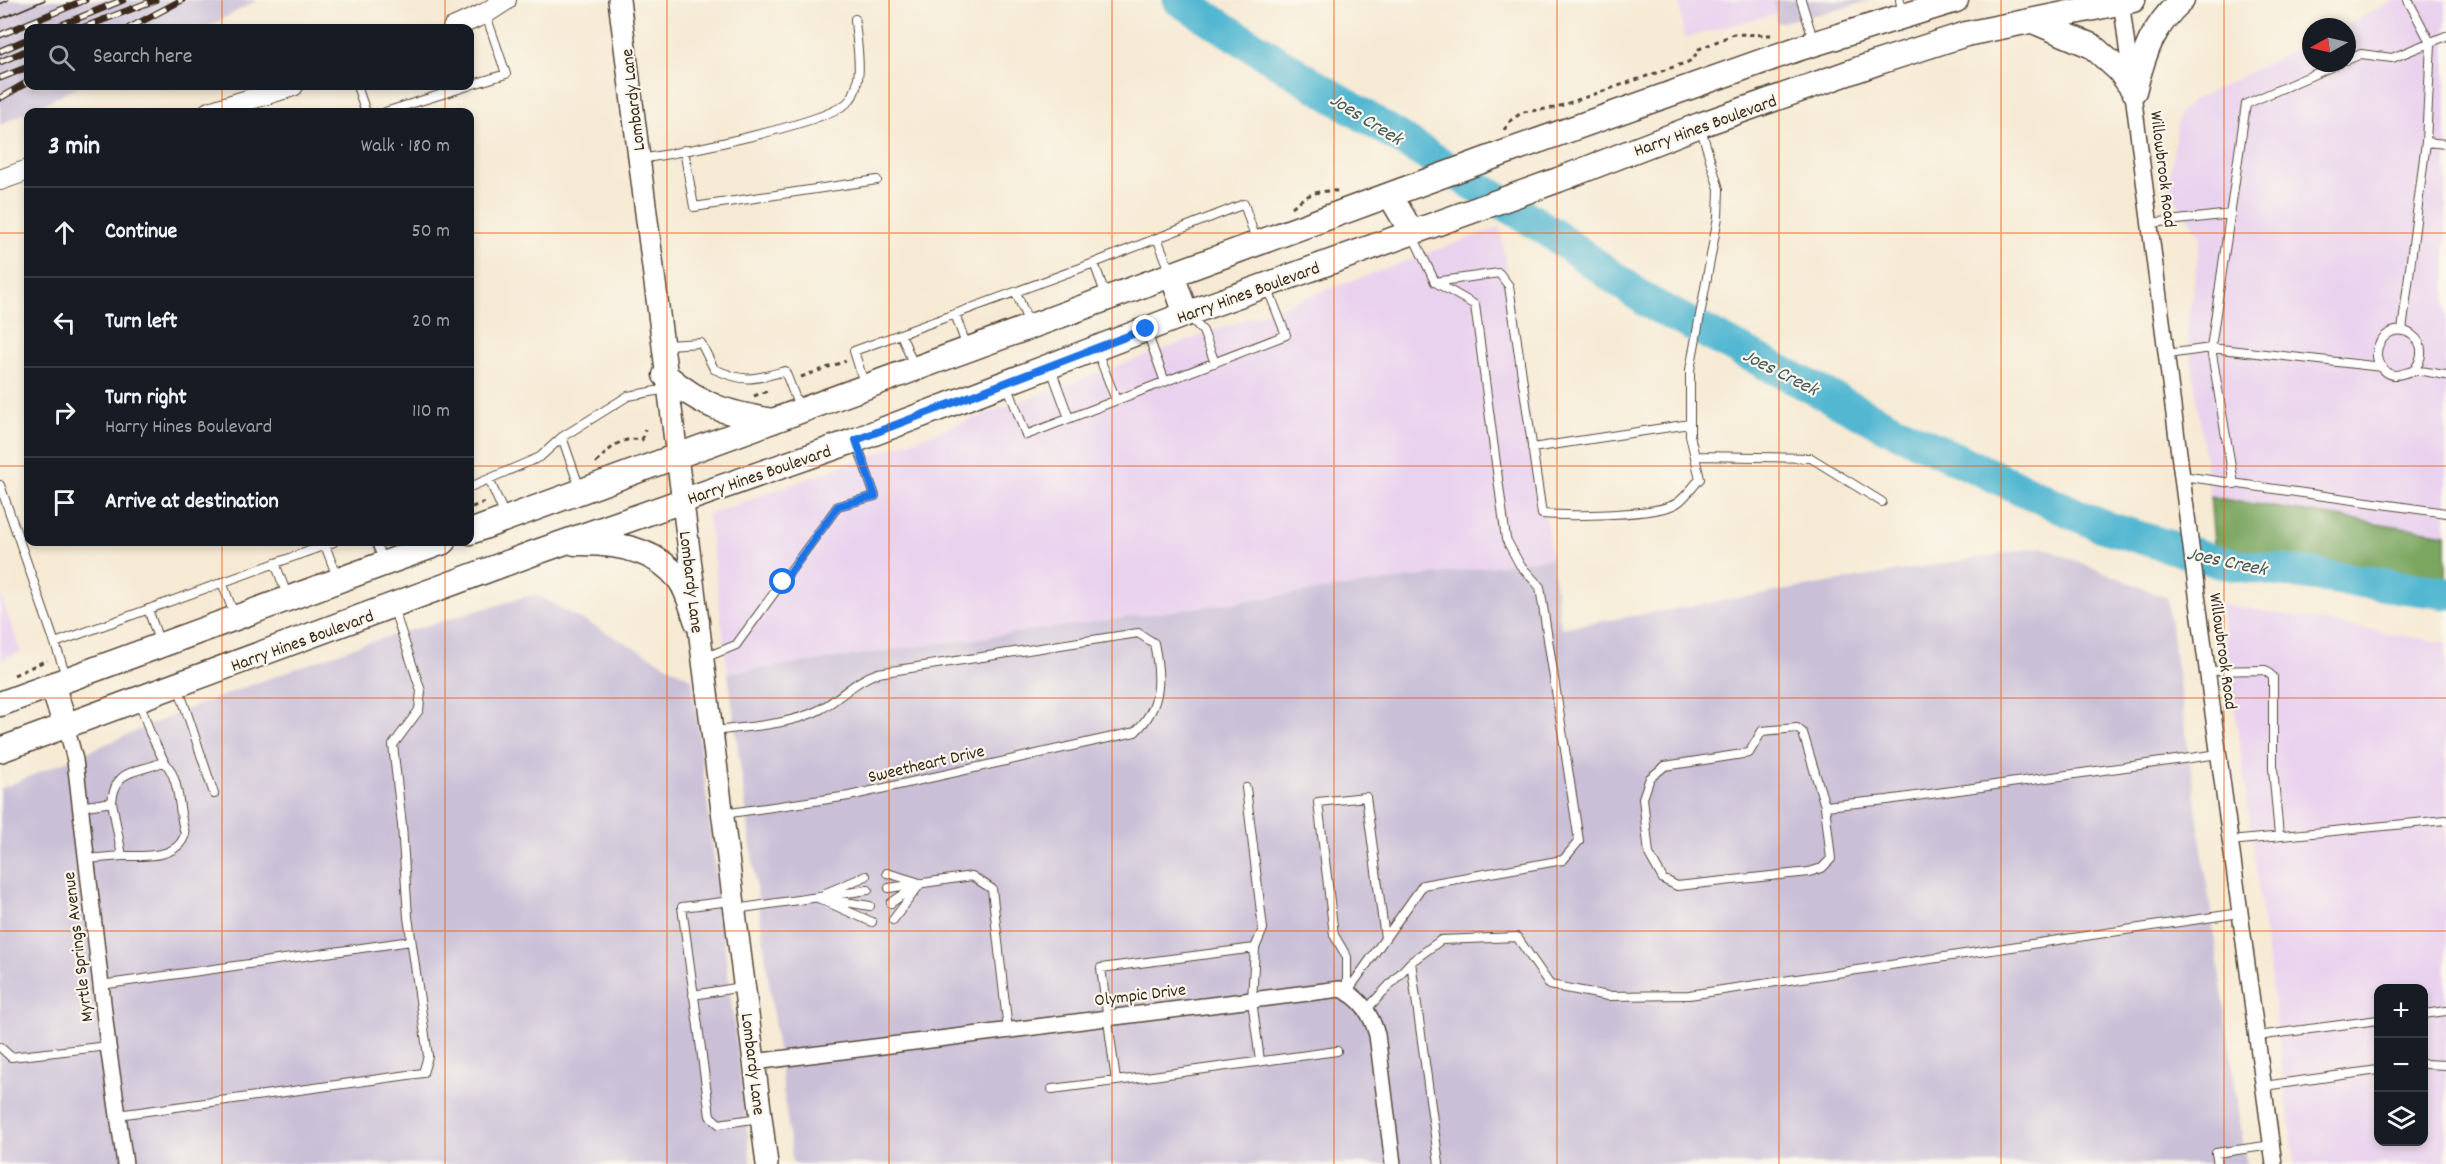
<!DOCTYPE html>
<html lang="en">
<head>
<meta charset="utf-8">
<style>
	body { margin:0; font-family:Dekko,sans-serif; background:#20242c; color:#f1f3f6 }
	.controls { position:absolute; right:18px; bottom:18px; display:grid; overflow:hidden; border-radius:12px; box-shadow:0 3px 9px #0003 }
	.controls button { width:54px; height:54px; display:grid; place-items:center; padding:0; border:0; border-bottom:2px solid #363941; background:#171b24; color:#f1f3f6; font:30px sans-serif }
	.compass { position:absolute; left:2302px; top:18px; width:54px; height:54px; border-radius:50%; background:#171b24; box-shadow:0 3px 9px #0003; rotate:262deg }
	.stop { position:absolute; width:18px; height:18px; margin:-14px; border:4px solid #1a73e8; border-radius:50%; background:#fff }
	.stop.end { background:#1a73e8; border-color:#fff; box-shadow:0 2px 6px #0008 }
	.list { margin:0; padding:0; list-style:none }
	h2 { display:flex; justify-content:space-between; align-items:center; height:78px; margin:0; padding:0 24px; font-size:26px }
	h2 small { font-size:20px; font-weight:400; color:#9ea1a6 }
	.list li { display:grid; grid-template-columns:39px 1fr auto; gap:18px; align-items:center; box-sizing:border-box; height:90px; padding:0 24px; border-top:2px solid #363941 }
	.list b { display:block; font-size:22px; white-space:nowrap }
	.list p { margin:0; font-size:20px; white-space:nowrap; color:#9ea1a6 }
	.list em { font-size:20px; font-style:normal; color:#9ea1a6 }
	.icon { flex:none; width:33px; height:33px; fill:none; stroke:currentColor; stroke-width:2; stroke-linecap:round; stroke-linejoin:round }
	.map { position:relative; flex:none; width:2446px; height:1164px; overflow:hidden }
	.search { position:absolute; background:#171b24; box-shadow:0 3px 9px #0003; left:24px; top:24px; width:450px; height:66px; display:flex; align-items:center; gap:15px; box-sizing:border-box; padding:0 21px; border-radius:12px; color:#9ea1a6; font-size:22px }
	.panel { position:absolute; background:#171b24; box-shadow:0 3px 9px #0003; left:24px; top:108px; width:450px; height:438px; border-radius:12px }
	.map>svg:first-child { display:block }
</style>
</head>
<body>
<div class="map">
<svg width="2446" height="1164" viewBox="0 0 2446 1164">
	<rect width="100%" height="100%" fill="#fbf7ec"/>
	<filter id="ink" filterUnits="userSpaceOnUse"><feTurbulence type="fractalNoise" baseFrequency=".0167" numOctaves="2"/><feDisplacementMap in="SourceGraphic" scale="12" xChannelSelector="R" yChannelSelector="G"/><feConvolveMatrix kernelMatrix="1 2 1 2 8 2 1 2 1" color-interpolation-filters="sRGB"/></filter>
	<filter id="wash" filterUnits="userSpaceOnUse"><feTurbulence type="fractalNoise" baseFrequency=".008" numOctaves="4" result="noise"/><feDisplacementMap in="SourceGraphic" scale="24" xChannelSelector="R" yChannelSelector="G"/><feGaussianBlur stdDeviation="1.35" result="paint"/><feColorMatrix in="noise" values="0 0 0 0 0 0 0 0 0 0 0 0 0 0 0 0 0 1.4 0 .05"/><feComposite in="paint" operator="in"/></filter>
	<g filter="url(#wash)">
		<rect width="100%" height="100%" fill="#f6ead4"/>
		<path fill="#e9d2ee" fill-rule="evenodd" d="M1679 0H1773L1775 14 1684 38Z
			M2395 0H2446V534L2210 497 2187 327 2201 236 2168 189 2179 113 2194 100 2311 42V63H2347V27H2341Z
			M1500 227 1552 558 728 673 708 515Z
			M0 593 21 652 0 660Z
			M2221 604 2446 643V1164H2295ZM2378 988H2424V1142H2378Z"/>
		<path fill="#c9bfd7" d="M0 0H257L206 28H28V86H79L0 125Z
			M1773 0H1870L1842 9 1777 23Z
			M2042 547 2167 598 2246 1164H793L728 673 1552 558 1561 628Z
			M535 594 692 679 751 1164H0V789L200 704 360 645Z"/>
		<path fill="#7aa660" stroke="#5a683f" stroke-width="1.5" d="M2210 497 2446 534V596L2216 566Z"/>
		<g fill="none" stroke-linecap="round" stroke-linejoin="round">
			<path stroke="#52b7d1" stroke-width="33" d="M1179 0 1547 230 1650 303 1888 427 2099 525 2223 563 2446 593"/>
		</g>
	</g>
	<g filter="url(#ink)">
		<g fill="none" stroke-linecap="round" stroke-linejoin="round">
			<defs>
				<path id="service" d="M1801 0 1814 42
					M1900 0 1903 15
					M2408 0 2431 44 2426 142 2446 144
					M2347 60 2361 54 2392 58 2446 36
					M470 85 506 74 486 15
					M357 86 366 112
					M385 112 468 86
					M684 150 694 207 877 180
					M641 159C677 153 828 124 849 101 866 81 856 43 855 19
					M2151 223 2231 214
					M1157 238 1171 273
					M1094 263 1106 296
					M1435 282 1499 273 1509 286 1542 514C1567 516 1658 516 1677 503 1686 497 1693 486 1700 479L1690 435V370L1718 217 1719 189 1701 129
					M1016 292 1029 324
					M955 314 967 347
					M1190 317 1203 331 1215 363
					M2402 331 2426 142
					M1147 332 1165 382
					M901 334 914 366
					M666 345 701 343 714 369C746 383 752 380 785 371L799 407
					M1097 351 1116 400
					M2167 354 2211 348 2382 367
					M1051 369 1069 418
					M2413 371C2423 360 2425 344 2412 335 2390 319 2365 350 2383 369 2393 380 2402 373 2413 371 2423 370 2436 374 2446 375
					M864 383 854 351 1094 263 1244 204 1256 240
					M1008 387 1026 435 1286 335 1267 287
					M562 437 580 489
					M1532 448 1690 424
					M1695 456 1811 458 1882 502
					M2182 476 2446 513
					M489 479 505 516
					M2234 484 2211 348 2246 104 2340 63
					M0 485 67 678
					M470 487 540 457 562 437 628 396 667 389
					M376 542 383 560
					M325 545 337 577
					M275 563 287 595
					M222 582 234 614
					M148 609 159 641
					M55 643 334 542
					M704 658 736 645 838 506 875 496 857 444
					M2207 671 2265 670 2273 677V768L2279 836
					M178 686 214 794
					M713 731C745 727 790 725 819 710 840 699 855 680 878 673L1138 633 1154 643C1161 677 1163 706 1135 732L849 796 723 814
					M1246 788 1263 929 1255 948
					M112 802C115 765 141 774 164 761L150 733 140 703
					M1825 806 1803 733 1797 728 1762 731 1749 753 1665 766 1650 778 1643 798 1649 854 1663 879 1677 886 1809 872 1822 868 1831 859 1825 806 1887 800 2219 754
					M80 807 112 802 122 856C143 856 178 859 185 834 178 810 181 780 164 761
					M2230 841 2446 820
					M86 859 122 856
					M887 873 917 882
					M889 888 972 876 992 889 1008 1030
					M826 893 866 876
					M818 898 872 922
					M827 899 870 906
					M731 901 682 907 710 1116 719 1124 759 1118
					M891 903 914 887
					M735 909 868 890
					M893 920 921 883
					M1411 962 1439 1164
					M101 985 411 941
					M1347 990V957L1334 935 1318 802 1366 797 1385 938
					M1347 992 1423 885 1563 860 1579 841 1540 587 1520 565 1506 539 1475 305 1435 282 1412 234
					M693 995 742 987
					M1366 1010 1411 962 1441 940 1517 937 1550 985 1608 996 1689 995 2240 913
					M2424 1014 2446 1011
					M2257 1036 2378 1020
					M0 1047 11 1057 108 1046
					M2424 1064 2446 1065
					M1116 1081 1337 1051
					M2264 1086 2378 1070
					M1052 1089 1116 1081 1101 968 1255 948 1252 1000 1260 1061
					M118 1115 423 1073 428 1056 408 917 402 825 393 745 419 710 421 691 393 607
					M2218 1164 2216 1153 2272 1145"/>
				<path id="minor" d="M2121 0 2198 602 2274 1164
					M66 726 75 760 108 1046 125 1164
					M754 1062 1340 989C1361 997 1371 1014 1377 1035L1393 1164"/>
				<path id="tertiary" d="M453 28 486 13 506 0
					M209 112 293 86
					M0 180 28 170"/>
				<path id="secondary" d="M619 0 767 1164"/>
				<path id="primary" d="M2033 21 2092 46 2119 70 2134 91
					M2134 91C2144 53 2152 27 2182 0
					M1390 195 1412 233
					M1172 275 1186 314
					M665 375C704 407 725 413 773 421
					M470 532 1509 151 1800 48 1956 0
					M575 543C611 542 655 548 679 579 688 590 692 609 697 622
					M52 685 66 726
					M0 704 443 542
					M0 750 534 553 856 440 1186 314 1558 180 1700 125 1879 62 1966 34 2133 0"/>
			</defs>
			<use href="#service" stroke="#574739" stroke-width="10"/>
			<use href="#minor" stroke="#574739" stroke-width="18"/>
			<use href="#tertiary" stroke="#574739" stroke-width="22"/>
			<use href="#secondary" stroke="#574739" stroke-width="24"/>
			<use href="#primary" stroke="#574739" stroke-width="27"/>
			<path stroke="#574739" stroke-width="3" stroke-dasharray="4.5 4.5" stroke-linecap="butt" d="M1504 130 1511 120 1523 112 1554 108 1688 62 1693 59 1699 49 1734 34 1771 35
				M1292 207C1307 194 1318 190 1338 191
				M801 377 846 361
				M754 396 770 390
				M596 463C611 448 620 436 642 440L645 429
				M472 507 485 502
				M14 675 47 660"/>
			<use href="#service" stroke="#fff" stroke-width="8"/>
			<use href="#minor" stroke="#fff" stroke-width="15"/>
			<use href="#tertiary" stroke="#fff" stroke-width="20"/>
			<use href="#secondary" stroke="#fff" stroke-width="21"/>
			<use href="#primary" stroke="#fff" stroke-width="24"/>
			<path stroke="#3b2a1e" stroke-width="1.5" d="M0 4 8 0
				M0 19 45 0"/>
			<defs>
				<path id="rail" d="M54 28 123 0
					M82 28 155 0
					M129 28 182 0
					M0 35 85 0
					M0 51 28 39
					M0 62 28 50
					M0 78 28 67
					M0 98 28 82"/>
			</defs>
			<use href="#rail" stroke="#3b2a1e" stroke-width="7"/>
			<use href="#rail" stroke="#fbf7ec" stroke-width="4.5" stroke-dasharray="14" stroke-linecap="butt"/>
		</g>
	</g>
	<g fill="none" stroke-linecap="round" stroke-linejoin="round" filter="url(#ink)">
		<path stroke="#1a73e8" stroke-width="8" d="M783 582 838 506 875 496 856 440 1146 329"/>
	</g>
	<path fill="none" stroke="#e8590c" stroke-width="1.5" stroke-opacity="0.55" d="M222 0V28M445 0V28M667 0V1164M889 0V1164M1112 0V1164M1334 0V1164M1557 0V1164M1779 0V1164M2001 0V1164M2224 0V1164M222 86V112M445 86V112M0 233H28M470 233H2446M0 466H28M470 466H2446M222 542V1164M445 542V1164M0 698H2446M0 931H2446"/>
	<g text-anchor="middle" stroke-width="4.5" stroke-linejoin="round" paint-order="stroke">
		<g font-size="18" fill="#3b2a1e" stroke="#fbf7ec">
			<text transform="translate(632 100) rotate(-97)" y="6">Lombardy Lane</text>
			<text transform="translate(1705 125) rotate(-20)" y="6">Harry Hines Boulevard</text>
			<text transform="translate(2164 169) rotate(83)" y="6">Willowbrook Road</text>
			<text transform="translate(1248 292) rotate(-20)" y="6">Harry Hines Boulevard</text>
			<text transform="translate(759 474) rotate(-19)" y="6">Harry Hines Boulevard</text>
			<text transform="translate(692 582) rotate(83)" y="6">Lombardy Lane</text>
			<text transform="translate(302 640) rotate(-20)" y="6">Harry Hines Boulevard</text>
			<text transform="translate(2224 651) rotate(82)" y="6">Willowbrook Road</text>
			<text transform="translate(926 763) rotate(-13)" y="6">Sweetheart Drive</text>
			<text transform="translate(77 947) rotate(-97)" y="6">Myrtle Springs Avenue</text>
			<text transform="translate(1140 994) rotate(-7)" y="6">Olympic Drive</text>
			<text transform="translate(754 1064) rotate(83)" y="6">Lombardy Lane</text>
		</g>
		<g font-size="20" font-style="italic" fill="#435b5d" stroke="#fbf7ec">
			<text transform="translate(1367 118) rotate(32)" y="7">Joes Creek</text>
			<text transform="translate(1781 371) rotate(27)" y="7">Joes Creek</text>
			<text transform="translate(2227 560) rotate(12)" y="7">Joes Creek</text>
		</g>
	</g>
</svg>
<div class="controls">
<button>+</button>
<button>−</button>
<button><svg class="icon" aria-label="layers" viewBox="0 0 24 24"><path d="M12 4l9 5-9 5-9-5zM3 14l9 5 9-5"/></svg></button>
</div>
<svg class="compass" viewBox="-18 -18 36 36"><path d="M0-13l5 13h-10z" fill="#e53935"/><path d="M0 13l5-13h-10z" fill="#9ea1a6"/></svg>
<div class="stop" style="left:783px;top:582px"></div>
<div class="stop end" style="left:1146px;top:329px"></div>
<div class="search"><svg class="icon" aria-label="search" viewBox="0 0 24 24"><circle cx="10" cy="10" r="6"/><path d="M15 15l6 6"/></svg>Search here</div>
<section class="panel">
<h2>3 min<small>Walk · 180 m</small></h2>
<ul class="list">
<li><svg class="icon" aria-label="ahead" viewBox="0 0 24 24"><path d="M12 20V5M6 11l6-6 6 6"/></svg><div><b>Continue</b></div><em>50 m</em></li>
<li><svg class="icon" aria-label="left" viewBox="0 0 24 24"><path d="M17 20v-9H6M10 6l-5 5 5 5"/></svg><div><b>Turn left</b></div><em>20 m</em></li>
<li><svg class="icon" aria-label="right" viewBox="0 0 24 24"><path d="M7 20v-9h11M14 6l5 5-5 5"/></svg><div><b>Turn right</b><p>Harry Hines Boulevard</p></div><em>110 m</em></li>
<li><svg class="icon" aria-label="arrive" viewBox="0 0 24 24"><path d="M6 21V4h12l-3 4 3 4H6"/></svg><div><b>Arrive at destination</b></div></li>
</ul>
</section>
</div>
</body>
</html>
